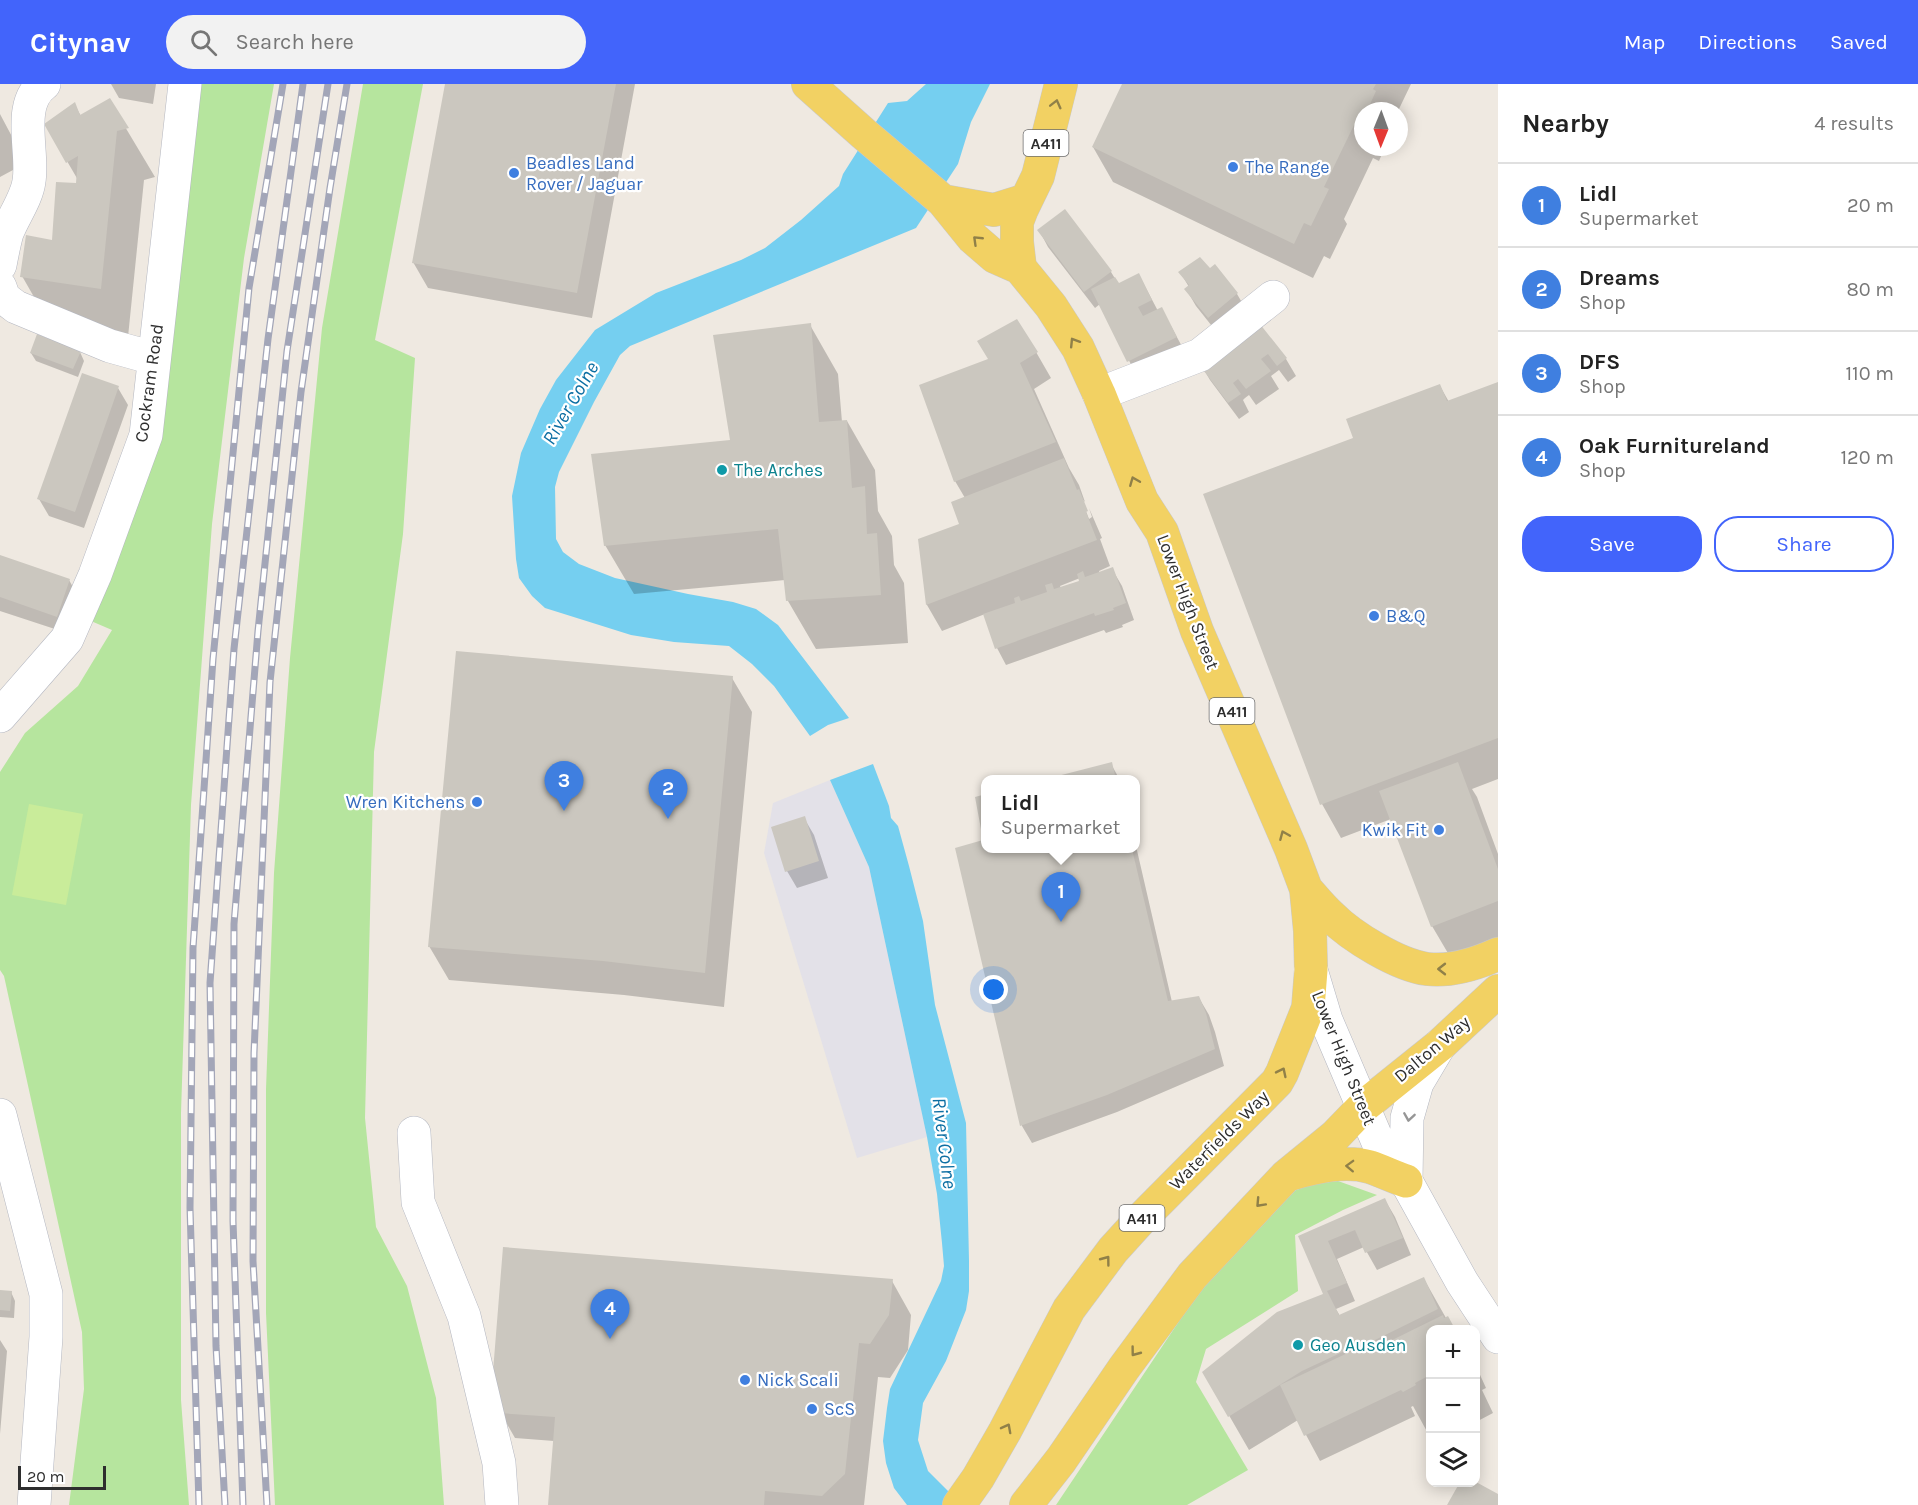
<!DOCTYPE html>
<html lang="en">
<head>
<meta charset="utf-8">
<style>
	body { margin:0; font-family:Karla,sans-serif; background:#f2f2f2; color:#222 }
	.controls { position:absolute; right:18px; bottom:18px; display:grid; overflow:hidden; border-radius:12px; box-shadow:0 3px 15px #0003 }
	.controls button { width:54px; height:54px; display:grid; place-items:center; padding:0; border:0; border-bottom:2px solid #e0e0e0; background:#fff; color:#222; font:30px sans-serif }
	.compass { position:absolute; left:1354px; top:18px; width:54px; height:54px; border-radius:50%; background:#fff; box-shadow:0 3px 15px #0003; rotate:181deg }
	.scale { position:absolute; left:18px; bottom:15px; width:88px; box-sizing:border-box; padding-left:6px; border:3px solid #2e2e2e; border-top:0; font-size:16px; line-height:21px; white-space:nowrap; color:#2e2e2e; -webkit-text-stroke:4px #fff; paint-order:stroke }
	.you { position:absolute; left:994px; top:906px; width:21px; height:21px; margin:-15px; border:4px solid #fff; border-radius:50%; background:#1a73e8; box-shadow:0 0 0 9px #1a73e833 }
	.badge { display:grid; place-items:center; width:39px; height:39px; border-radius:50%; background:#4264fb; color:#fff; font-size:20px; font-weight:700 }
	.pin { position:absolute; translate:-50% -50px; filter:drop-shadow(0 2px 3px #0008) }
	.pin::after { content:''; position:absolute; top:32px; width:21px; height:18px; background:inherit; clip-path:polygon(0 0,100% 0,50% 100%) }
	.popup { position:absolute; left:981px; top:691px; width:159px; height:78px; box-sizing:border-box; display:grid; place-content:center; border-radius:12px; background:#fff; filter:drop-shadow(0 2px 4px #0005); font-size:20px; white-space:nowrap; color:#767676 }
	.popup b { font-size:22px; color:#222 }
	.popup::after { content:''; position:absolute; left:50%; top:100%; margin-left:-12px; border:12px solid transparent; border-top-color:#fff }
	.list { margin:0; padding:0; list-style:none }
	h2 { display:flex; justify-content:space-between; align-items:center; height:78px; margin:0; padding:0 24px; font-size:26px }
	h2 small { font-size:20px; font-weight:400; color:#767676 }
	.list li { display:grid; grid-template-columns:39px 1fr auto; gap:18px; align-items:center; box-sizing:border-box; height:84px; padding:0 24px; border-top:2px solid #e0e0e0 }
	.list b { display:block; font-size:22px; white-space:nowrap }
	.list p { margin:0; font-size:20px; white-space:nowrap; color:#767676 }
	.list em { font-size:20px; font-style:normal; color:#767676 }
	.actions { display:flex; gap:12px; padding:18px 24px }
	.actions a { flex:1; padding:14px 0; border:2px solid #4264fb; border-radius:24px; text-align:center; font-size:21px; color:#4264fb }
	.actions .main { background:#4264fb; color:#fff }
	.icon { flex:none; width:33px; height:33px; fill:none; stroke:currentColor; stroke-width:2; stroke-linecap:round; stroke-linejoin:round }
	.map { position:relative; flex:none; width:1498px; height:1421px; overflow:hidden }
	header { display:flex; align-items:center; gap:36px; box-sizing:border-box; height:84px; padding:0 30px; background:#4264fb; color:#fff }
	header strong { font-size:28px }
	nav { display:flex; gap:33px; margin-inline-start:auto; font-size:21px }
	.search { width:420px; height:54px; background:#f2f2f2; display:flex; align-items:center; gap:15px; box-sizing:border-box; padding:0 21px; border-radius:33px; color:#767676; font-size:22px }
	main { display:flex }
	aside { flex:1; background:#fff }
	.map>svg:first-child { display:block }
</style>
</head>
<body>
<header>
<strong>Citynav</strong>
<div class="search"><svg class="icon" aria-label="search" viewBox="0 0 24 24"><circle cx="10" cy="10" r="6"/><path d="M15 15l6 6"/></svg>Search here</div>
<nav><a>Map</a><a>Directions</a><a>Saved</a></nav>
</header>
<main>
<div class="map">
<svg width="1498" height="1421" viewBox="0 0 1498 1421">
	<rect width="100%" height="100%" fill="#efe9e1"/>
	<path fill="#e3e1e8" d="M830 696 869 783 927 1053 857 1074 764 769 773 719Z"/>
	<path fill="#b6e59e" d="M197 0H274L244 174 212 440 191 721 181 1029V1316L189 1421H69L84 1305 82 1248 4 892 0 886V688L25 649 78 602 112 546 91 537 123 435Z
		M363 0H423L375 256 415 274 403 450 374 668 365 1034 376 1143 407 1202 436 1314 444 1421H275L266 1229V1005L274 789 290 574 322 244Z
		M1338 1097 1377 1111 1343 1126 1295 1151 1298 1207 1206 1265 1196 1298 1248 1386 1187 1421H1056L1202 1203 1288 1109 1313 1100Z"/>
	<path fill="#c9ec9a" d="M29 720 83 730 66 821 12 811Z"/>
	<path fill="#75cff0" d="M926 0H990L971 38 958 80 916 144 630 262 620 271 594 318 559 388 555 403 556 455 563 468 579 480 615 494 688 510 733 518 756 525 778 541 849 634 828 641 810 652 774 602 752 580 729 562 674 558 631 551 545 524 532 512 519 494 516 475 512 412 521 369 540 325 556 296 595 246 656 209 741 176 765 164 801 136 839 102 843 90 888 19 907 17Z
		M873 680 889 722 891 734 898 742 909 782 923 837 935 921 966 1039 969 1177V1207L966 1226 946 1277 923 1319 918 1356 928 1387 962 1421H907L894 1404 886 1379 883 1357 887 1324 890 1305 941 1197 944 1182 942 1159 937 1110 927 1053 869 783 830 696Z"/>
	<path fill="#0003" fill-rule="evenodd" d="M111 0H156L153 20 119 14Z
		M446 0H635L592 234 428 204 413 178Z
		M1124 0H1411L1398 27H1363V63H1385L1379 77 1373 74 1344 135 1347 140 1330 175 1324 172 1313 194 1113 98 1093 63Z
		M109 16 155 93 144 96 128 253 50 241 22 192 53 157 78 100V96L46 41 74 20 81 32Z
		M0 30 26 79 0 93Z
		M1039 146 1111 188 1119 201 1139 191 1158 227 1171 242 1186 270 1138 294 1100 220 1095 224 1048 163Z
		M1215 182 1237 210 1247 227 1219 251 1196 222 1186 205 1189 203 1180 188 1209 186Z
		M1256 237 1286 275 1296 292 1288 298 1279 286 1271 292 1279 305 1256 321 1249 311 1245 314 1243 316 1249 328 1239 335 1210 296 1200 279Z
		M810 241 838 290 842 338 847 337 875 386 878 427 892 452 894 481 904 499 908 559 816 565 788 517 785 496 634 510 605 461 731 357Z
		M80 268 84 277 78 293 36 277 31 269Z
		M1036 268 1051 294 1034 305 1069 384 1079 401 1085 418 1081 414 1089 435 1092 433 1089 424 1102 454 1100 455 1110 482 1099 487 1100 490 1112 485 1122 502 1134 536 1122 541 1123 543 1106 549 1104 546 1006 581 997 564 985 530 942 547 927 521 920 456 961 440 965 414 955 397 921 302ZM1080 494 1081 497 1061 504 1060 502Z
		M1498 300V695L1472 705 1477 713 1498 770V858L1452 876 1432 842 1391 735 1341 754 1322 720 1355 355 1440 302 1449 318Z
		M118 304 128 321 84 444 49 432 39 415Z
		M0 472 69 496 79 514 67 549 0 527Z
		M732 594 752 628 724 923 624 911 449 896 429 862Z
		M1111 680 1120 696H1048Z
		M986 711V764H1136V762L1172 918 1199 914 1209 931 1215 948 1224 982 1117 1028 1032 1059 1022 1042 956 765 985 757Z
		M804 734 814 751 828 794 797 804 787 787Z
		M1385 1116 1395 1133 1411 1171 1377 1186 1364 1163 1337 1175 1355 1217 1336 1225 1340 1232 1424 1195 1446 1234H1447L1454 1246H1430V1353L1413 1322 1411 1323 1415 1332 1320 1377 1298 1336 1249 1366 1204 1288 1324 1210 1300 1153Z
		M892 1197 911 1231 908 1266 890 1294 878 1293 864 1421H549L554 1357 515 1354 500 1328Z
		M0 1207 11 1208 15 1217 14 1234 0 1233Z
		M0 1256 7 1267 0 1350Z
		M1476 1282 1486 1304 1482 1306 1493 1329 1476 1338Z"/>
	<path fill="#cbc7bf" d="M445 0H616L577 209 412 179Z
		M1122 0H1376L1373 5 1376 7 1367 27H1363V35L1359 43 1354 41 1324 103 1329 105 1311 142 1304 139 1294 160 1092 63Z
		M110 14 129 44 117 47 101 205 20 193 26 151 52 156 56 98 76 99 78 72 66 79 44 40 75 18 80 31Z
		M1065 125 1112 187 1084 208 1037 146Z
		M1200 173 1210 184 1215 180 1238 209 1208 234 1184 205 1189 201 1178 188Z
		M1139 189 1152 216 1138 223 1143 232 1162 223 1177 253 1127 278 1091 205 1115 193 1119 199Z
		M1017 235 1038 268 1020 279 1056 358 954 398 919 301 988 275 977 257Z
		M1256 235 1287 274 1277 282 1268 270 1261 275 1271 287 1246 305 1238 295 1233 299 1241 310 1228 319 1198 279Z
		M811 239 819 338 847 336 852 404 865 402 867 450 877 449 881 511 786 517 778 445 604 462 591 370 730 356 713 251Z
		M37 250 81 267 73 285 30 269Z
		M82 289 119 302 75 428 37 415Z
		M1498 298V654L1320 721 1203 410 1353 354 1346 335 1440 300 1447 317Z
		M1064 374 1077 406 1079 405 1088 427 1086 428 1097 456 926 521 918 455 959 440 951 418Z
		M0 471 70 495 57 533 0 513Z
		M1113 483 1126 519 1113 524 1114 526 1095 532 1094 529 995 565 983 530 1015 519 1014 514 1019 512 1021 517 1047 508 1045 501 1052 499 1054 505 1079 497 1077 490 1083 487 1085 493Z
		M456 567 733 592 705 889 603 877 428 863Z
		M1112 678 1116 696H1046V695Z
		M1458 678 1498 785V817L1431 843 1379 707Z
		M986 710V765H1132L1168 917 1199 912 1206 929 1215 965 1107 1011 1020 1042 955 764 983 756 975 713Z
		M805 732 819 777 785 788 771 743Z
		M1385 1114 1403 1154 1365 1169 1355 1146 1328 1157 1347 1199 1327 1207 1339 1231 1424 1193 1438 1225 1373 1257 1380 1262 1443 1231 1444 1234 1448 1232 1455 1245 1430 1246V1291L1415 1299 1416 1301 1403 1308 1401 1306 1304 1352 1280 1301 1373 1257 1349 1265 1302 1287 1228 1333 1202 1288 1277 1228 1323 1210 1298 1152Z
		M503 1163 893 1195 889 1231 870 1260 859 1259 845 1390 822 1412 765 1407 764 1421H548L555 1333 499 1329 492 1300Z
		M0 1206 12 1207 10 1227 0 1226Z
		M1460 1398H1476L1498 1410V1421H1447Z"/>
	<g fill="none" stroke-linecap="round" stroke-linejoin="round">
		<defs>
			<path id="minor" d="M0 181C2 171 4 159 7 149 13 133 27 114 29 97 34 68 16 20 44 0
				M0 203 4 214 16 223 110 262 153 274
				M1099 310 1200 271 1273 213
				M0 632 67 555 95 491 146 351 185 0
				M1311 886 1326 936 1378 1058 1406 1097 1462 1198 1498 1253
				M0 1031 46 1210V1253L34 1421
				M414 1049 418 1118 464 1232 499 1379 502 1421
				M1406 1097 1407 1034 1417 999 1439 962"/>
			<path id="major" d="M808 0 864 50 943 117 973 154 995 173 1020 184 1051 222 1078 264 1099 310 1142 417 1162 448 1197 547 1291 765 1306 805 1310 847 1311 886 1308 924 1282 989 1277 998 1142 1134 1113 1166 1069 1225 1005 1347 978 1394 959 1421
				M943 117 994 126 1026 116
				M1020 184 1017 158V138L1022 125 1038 92 1061 0
				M1306 805C1314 814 1322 824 1331 832 1352 853 1398 881 1427 885 1452 888 1476 880 1498 870
				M1291 1090C1316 1083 1344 1076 1370 1083 1382 1087 1394 1093 1406 1097
				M1026 1421 1061 1376 1124 1284 1192 1192 1286 1092 1335 1052 1364 1022 1440 961 1498 907"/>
		</defs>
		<use href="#minor" stroke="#b4b7c1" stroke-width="34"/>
		<use href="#major" stroke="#c9c9c9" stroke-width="34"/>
		<use href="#minor" stroke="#fff" stroke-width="33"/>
		<use href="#major" stroke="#f2d163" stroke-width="33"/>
		<defs>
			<path id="rail" d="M199 1421 190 1124 193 864 213 575 249 204 283 0
				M225 1421 216 1262 210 899 234 565 268 255 303 0
				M243 1421 233 1137 234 840 258 547 287 267 328 0
				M267 1421 253 1177 254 969 270 598 301 308 330 104 347 0"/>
		</defs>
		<use href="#rail" stroke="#a3a6b8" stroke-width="7"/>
		<use href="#rail" stroke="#fff" stroke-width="4.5" stroke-dasharray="14" stroke-linecap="butt"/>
	</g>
	<defs><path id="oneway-chevron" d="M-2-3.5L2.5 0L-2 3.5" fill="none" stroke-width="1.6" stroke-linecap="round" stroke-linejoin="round" transform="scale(1.5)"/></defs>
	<g stroke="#908048">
		<use href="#oneway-chevron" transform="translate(1056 20) rotate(-76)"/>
		<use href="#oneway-chevron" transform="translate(977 156) rotate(-136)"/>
		<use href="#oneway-chevron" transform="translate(1074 258) rotate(-122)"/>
		<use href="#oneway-chevron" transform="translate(1134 397) rotate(-112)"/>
		<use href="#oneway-chevron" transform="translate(1284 751) rotate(-113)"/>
		<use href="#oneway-chevron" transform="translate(1442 885) rotate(180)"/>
		<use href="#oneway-chevron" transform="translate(1282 988) rotate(-64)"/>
		<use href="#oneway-chevron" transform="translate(1350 1082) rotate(-178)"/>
		<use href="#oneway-chevron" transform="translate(1260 1119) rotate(133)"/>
		<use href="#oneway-chevron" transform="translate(1106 1176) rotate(-53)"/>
		<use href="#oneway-chevron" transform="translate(1135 1268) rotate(127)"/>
		<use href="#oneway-chevron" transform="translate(1007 1344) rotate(-62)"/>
	</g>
	<use stroke="#969696" href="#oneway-chevron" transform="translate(1409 1033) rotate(99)"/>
	<g fill="#3f7fe0" stroke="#fff" stroke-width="2">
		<circle cx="1233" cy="83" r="6"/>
		<circle cx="514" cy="89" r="6"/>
		<circle cx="1374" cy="532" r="6"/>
		<circle cx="477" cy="718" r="6"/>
		<circle cx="1439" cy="746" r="6"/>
		<circle cx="745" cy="1296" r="6"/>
		<circle cx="812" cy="1325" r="6"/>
	</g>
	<g fill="#0f9aa8" stroke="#fff" stroke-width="2">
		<circle cx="722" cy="386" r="6"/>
		<circle cx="1298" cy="1261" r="6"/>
	</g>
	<g text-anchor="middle" stroke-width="4.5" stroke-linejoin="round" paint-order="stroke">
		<g fill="#fff" stroke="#6d6d6d" stroke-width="1.5">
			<rect x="1023.5" y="46" width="45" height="26" rx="4.5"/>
			<rect x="1209.5" y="614" width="45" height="26" rx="4.5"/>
			<rect x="1119.5" y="1121" width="45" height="26" rx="4.5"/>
		</g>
		<g font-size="16" font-weight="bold" fill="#2e2e2e">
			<text x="1046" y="65">A411</text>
			<text x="1232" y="633">A411</text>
			<text x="1142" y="1140">A411</text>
		</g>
		<g font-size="18" fill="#366cbe" stroke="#fff" text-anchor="start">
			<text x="526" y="85">Beadles Land<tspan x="526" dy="21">Rover / Jaguar</tspan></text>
			<text x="1245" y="89">The Range</text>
			<text x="1386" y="538">B&amp;Q</text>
			<text x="465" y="724" text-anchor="end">Wren Kitchens</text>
			<text x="1427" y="752" text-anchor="end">Kwik Fit</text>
			<text x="757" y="1302">Nick Scali</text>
			<text x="824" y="1331">ScS</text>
		</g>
		<g font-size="18" fill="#2e2e2e" stroke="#fff">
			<text transform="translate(149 299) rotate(-82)" y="6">Cockram Road</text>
			<text transform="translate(1188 518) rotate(69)" y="6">Lower High Street</text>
			<text transform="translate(1432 965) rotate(-40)" y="6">Dalton Way</text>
			<text transform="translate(1344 974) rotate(68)" y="6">Lower High Street</text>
			<text transform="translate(1219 1056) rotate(-45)" y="6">Waterfields Way</text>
		</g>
		<g font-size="18" fill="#0d838f" stroke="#fff" text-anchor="start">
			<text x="734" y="392">The Arches</text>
			<text x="1310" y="1267">Geo Ausden</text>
		</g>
		<g font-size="20" font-style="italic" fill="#0d6fa3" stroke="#fff">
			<text transform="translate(570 319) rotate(-60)" y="7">River Colne</text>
			<text transform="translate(945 1059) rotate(83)" y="7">River Colne</text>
		</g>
	</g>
</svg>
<div class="controls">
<button>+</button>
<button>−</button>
<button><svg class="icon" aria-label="layers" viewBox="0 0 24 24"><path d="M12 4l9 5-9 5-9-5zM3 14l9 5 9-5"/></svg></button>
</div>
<svg class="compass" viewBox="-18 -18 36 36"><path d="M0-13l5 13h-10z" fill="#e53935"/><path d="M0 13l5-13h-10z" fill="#767676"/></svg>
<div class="scale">20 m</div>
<div class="you"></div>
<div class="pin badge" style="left:1061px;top:838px;background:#3f7fe0">1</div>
<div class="popup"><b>Lidl</b>Supermarket</div>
<div class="pin badge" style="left:668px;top:735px;background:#3f7fe0">2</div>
<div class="pin badge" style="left:564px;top:727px;background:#3f7fe0">3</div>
<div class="pin badge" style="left:610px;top:1255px;background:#3f7fe0">4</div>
</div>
<aside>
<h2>Nearby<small>4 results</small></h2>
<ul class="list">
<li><span class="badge" style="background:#3f7fe0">1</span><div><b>Lidl</b><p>Supermarket</p></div><em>20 m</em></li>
<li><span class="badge" style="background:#3f7fe0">2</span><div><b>Dreams</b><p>Shop</p></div><em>80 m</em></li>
<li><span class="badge" style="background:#3f7fe0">3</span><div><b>DFS</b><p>Shop</p></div><em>110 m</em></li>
<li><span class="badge" style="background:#3f7fe0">4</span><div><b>Oak Furnitureland</b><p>Shop</p></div><em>120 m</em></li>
</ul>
<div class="actions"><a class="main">Save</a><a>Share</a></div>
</aside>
</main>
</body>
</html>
